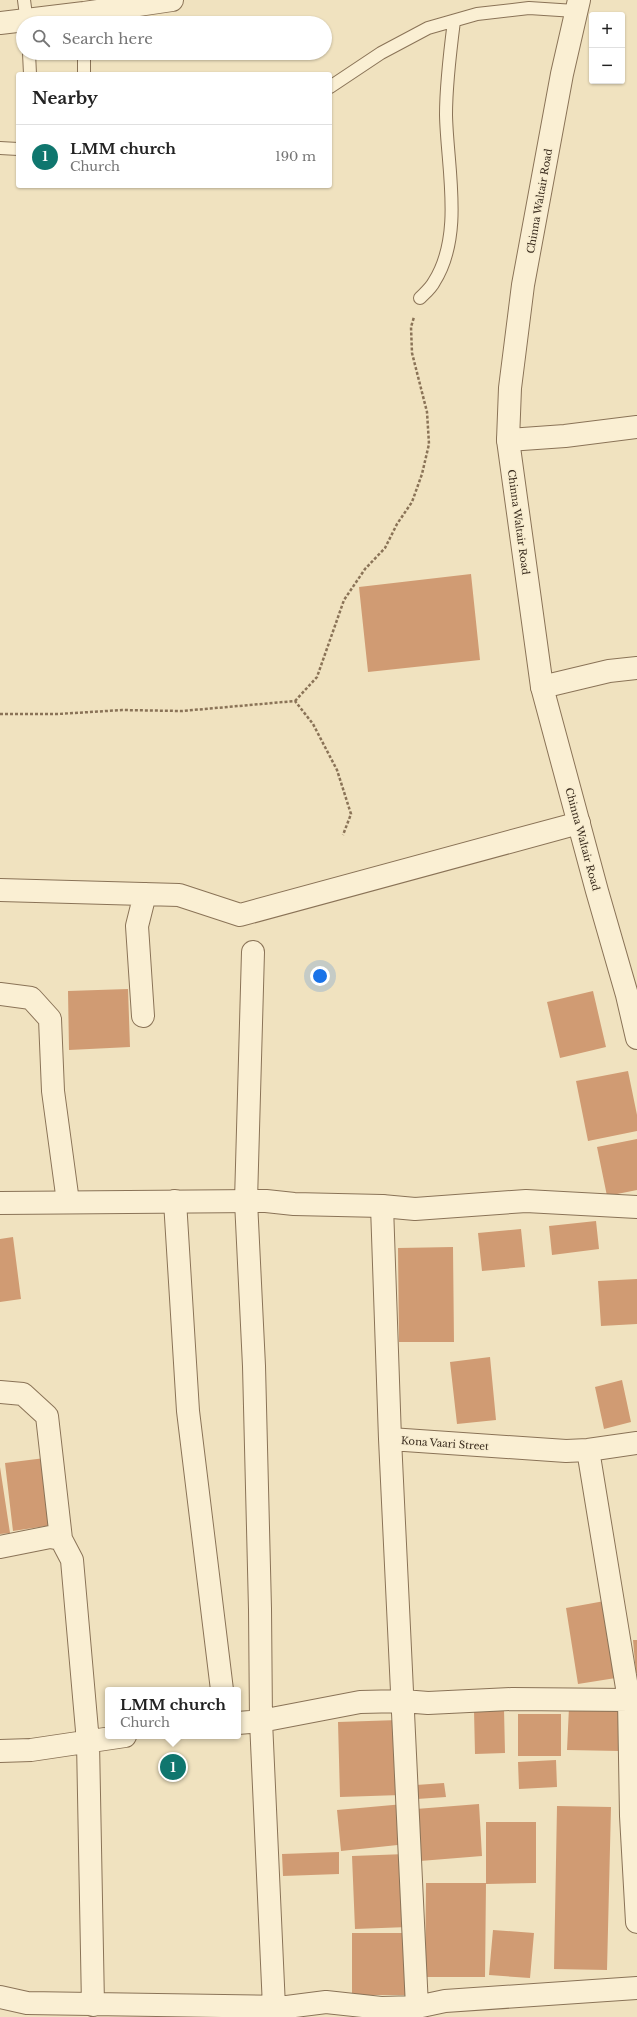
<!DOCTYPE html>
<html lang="en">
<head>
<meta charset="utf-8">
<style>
	body { margin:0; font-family:"Libre Baskerville",serif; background:#f6f6f6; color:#222 }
	.controls { position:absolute; right:12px; top:12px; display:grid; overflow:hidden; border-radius:4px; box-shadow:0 1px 3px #0004 }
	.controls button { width:36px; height:36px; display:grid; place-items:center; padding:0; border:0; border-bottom:1px solid #e0e0e0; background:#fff; color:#222; font:20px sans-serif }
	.you { position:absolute; left:320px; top:976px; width:14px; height:14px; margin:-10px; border:3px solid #fff; border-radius:50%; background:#1a73e8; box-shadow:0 0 0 6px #1a73e833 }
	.badge { display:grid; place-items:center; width:26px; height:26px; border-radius:50%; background:#0f766e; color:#fff; font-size:13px; font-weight:700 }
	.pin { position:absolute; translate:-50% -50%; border:2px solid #fff; box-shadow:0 1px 4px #0006 }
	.popup { position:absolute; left:105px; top:1687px; width:136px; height:52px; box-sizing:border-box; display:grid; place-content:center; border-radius:4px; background:#fff; filter:drop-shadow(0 1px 3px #0005); font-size:13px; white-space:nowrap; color:#767676 }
	.popup b { font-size:15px; color:#222 }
	.popup::after { content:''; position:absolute; left:50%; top:100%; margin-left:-8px; border:8px solid transparent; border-top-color:#fff }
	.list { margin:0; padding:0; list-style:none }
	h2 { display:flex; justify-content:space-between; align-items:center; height:52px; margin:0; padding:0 16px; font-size:17px }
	h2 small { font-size:13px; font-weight:400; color:#767676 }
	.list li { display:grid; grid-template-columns:26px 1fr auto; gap:12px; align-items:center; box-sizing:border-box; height:64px; padding:0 16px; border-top:1px solid #e0e0e0 }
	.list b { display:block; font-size:15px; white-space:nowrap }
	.list p { margin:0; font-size:13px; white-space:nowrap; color:#767676 }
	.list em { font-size:13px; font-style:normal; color:#767676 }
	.icon { flex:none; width:22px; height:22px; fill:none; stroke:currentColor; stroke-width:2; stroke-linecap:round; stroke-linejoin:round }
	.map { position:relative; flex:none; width:637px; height:2017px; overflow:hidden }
	.search { position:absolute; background:#fff; box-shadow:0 1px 3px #0004; left:16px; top:16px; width:316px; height:44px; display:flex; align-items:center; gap:10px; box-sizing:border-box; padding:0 14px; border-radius:22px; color:#767676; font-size:15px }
	.panel { position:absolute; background:#fff; box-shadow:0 1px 3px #0004; left:16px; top:72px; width:316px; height:116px; border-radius:4px }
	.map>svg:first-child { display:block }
</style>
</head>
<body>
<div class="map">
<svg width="637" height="2017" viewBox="0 0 637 2017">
	<rect width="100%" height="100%" fill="#f0e2bf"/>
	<path fill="#d09b73" d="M471 574 480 660 368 672 359 587Z
		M128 989 130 1047 69 1050 68 991Z
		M593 991 606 1047 560 1058 547 1002Z
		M628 1071 637 1115V1131L588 1141 576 1081Z
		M637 1139V1190L607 1196 597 1147Z
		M596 1221 599 1249 552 1255 549 1226Z
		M521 1229 525 1267 482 1271 478 1233Z
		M13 1237 21 1299 0 1302V1239Z
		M453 1247 454 1342H399L398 1248Z
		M637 1279V1324L601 1326 598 1281Z
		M490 1357 496 1420 457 1424 450 1362Z
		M622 1380 631 1422 604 1429 595 1387Z
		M45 1458 53 1525 13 1531 5 1463Z
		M0 1467 10 1533 0 1534Z
		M610 1600 622 1677 578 1684 566 1608Z
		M633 1640H637V1673H636Z
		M569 1707 621 1708 620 1751 567 1750Z
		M504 1709 505 1753 475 1754 474 1710Z
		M518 1714H561V1756H518Z
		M399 1720 401 1795 340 1797 338 1722Z
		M556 1760 557 1787 519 1789 518 1762Z
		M444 1783 446 1797 417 1799 416 1785Z
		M404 1804 407 1844 341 1851 337 1810Z
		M479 1804 482 1856 420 1861 416 1809Z
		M557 1806 611 1807 607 1970 554 1969Z
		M486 1822H536V1883L486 1884Z
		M339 1852V1874L283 1876 282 1854Z
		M406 1854 408 1927 355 1929 352 1856Z
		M426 1883H486L485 1977H425Z
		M493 1930 534 1933 530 1978 489 1975Z
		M352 1933H412L411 1995H352Z"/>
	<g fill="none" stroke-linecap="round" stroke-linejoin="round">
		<defs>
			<path id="service" d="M24 0 27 23
				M29 53 30 74
				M84 53V74
				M330 87 381 53 428 28 477 14 529 8 575 11
				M0 148 18 149
				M420 298C425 293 431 288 434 282 464 235 447 167 446 115 446 83 450 52 454 21"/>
			<path id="minor" d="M508 440 565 436 637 427
				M542 687 609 671 637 668
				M0 890 179 895 240 915 579 823
				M253 952 246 1201 254 1366 260 1609 261 1721 274 2007 272 2017
				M0 994 31 998 50 1019 53 1091 68 1202
				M143 1016 137 926 145 894
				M175 1201 188 1411 222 1690
				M382 1206 390 1439 566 1451 588 1450 637 1443
				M0 1392 23 1394 47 1416 61 1539
				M390 1439 417 2007
				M588 1450 629 1700 637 1699
				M0 1547 50 1537 61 1539 72 1560 88 1742 93 2005
				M238 1723 261 1721 360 1702 403 1701 428 1703 512 1699 629 1700 631 1816 637 1922
				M0 1751 31 1750 125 1736
				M0 1997 27 2003 287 2007 326 2002 381 2008 417 2007 445 2001 637 1988"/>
			<path id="tertiary" d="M579 0 562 74 523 285 510 388 508 440 542 687 597 891 627 995 637 1038
				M0 23 84 13 172 0
				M0 1203 266 1201 294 1204 382 1206 415 1209 526 1201 637 1207"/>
		</defs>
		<use href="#service" stroke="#8a7357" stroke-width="14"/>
		<use href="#minor" stroke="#8a7357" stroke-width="24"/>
		<use href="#tertiary" stroke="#8a7357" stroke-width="24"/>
		<path stroke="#8a7357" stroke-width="2.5" stroke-dasharray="3 2" stroke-linecap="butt" d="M295 701 317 677 344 600 365 569 385 548 397 524 412 502 422 474 429 444 427 412 412 353 411 327 414 317
			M0 714H58L122 710 182 711 295 701 313 724 337 770 351 814 343 835"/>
		<use href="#service" stroke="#faefd3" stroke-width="12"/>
		<use href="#minor" stroke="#faefd3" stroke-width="22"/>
		<use href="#tertiary" stroke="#faefd3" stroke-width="22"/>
	</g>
	<g text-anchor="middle" stroke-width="3" stroke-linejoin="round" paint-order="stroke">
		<g font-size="10" fill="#382a1c" stroke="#f7eccf">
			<text transform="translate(539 201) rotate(-80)" y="4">Chinna Waltair Road</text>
			<text transform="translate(519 522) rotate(82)" y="4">Chinna Waltair Road</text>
			<text transform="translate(583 839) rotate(75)" y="4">Chinna Waltair Road</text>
			<text transform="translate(445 1443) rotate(4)" y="4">Kona Vaari Street</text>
		</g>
	</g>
</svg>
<div class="controls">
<button>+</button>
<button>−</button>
</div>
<div class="you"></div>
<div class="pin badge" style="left:173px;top:1767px">1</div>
<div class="popup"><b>LMM church</b>Church</div>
<div class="search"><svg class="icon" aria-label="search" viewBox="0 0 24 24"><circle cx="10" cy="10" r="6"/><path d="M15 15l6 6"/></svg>Search here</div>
<section class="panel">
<h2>Nearby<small></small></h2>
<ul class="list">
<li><span class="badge">1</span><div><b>LMM church</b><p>Church</p></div><em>190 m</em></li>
</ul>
</section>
</div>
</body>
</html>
